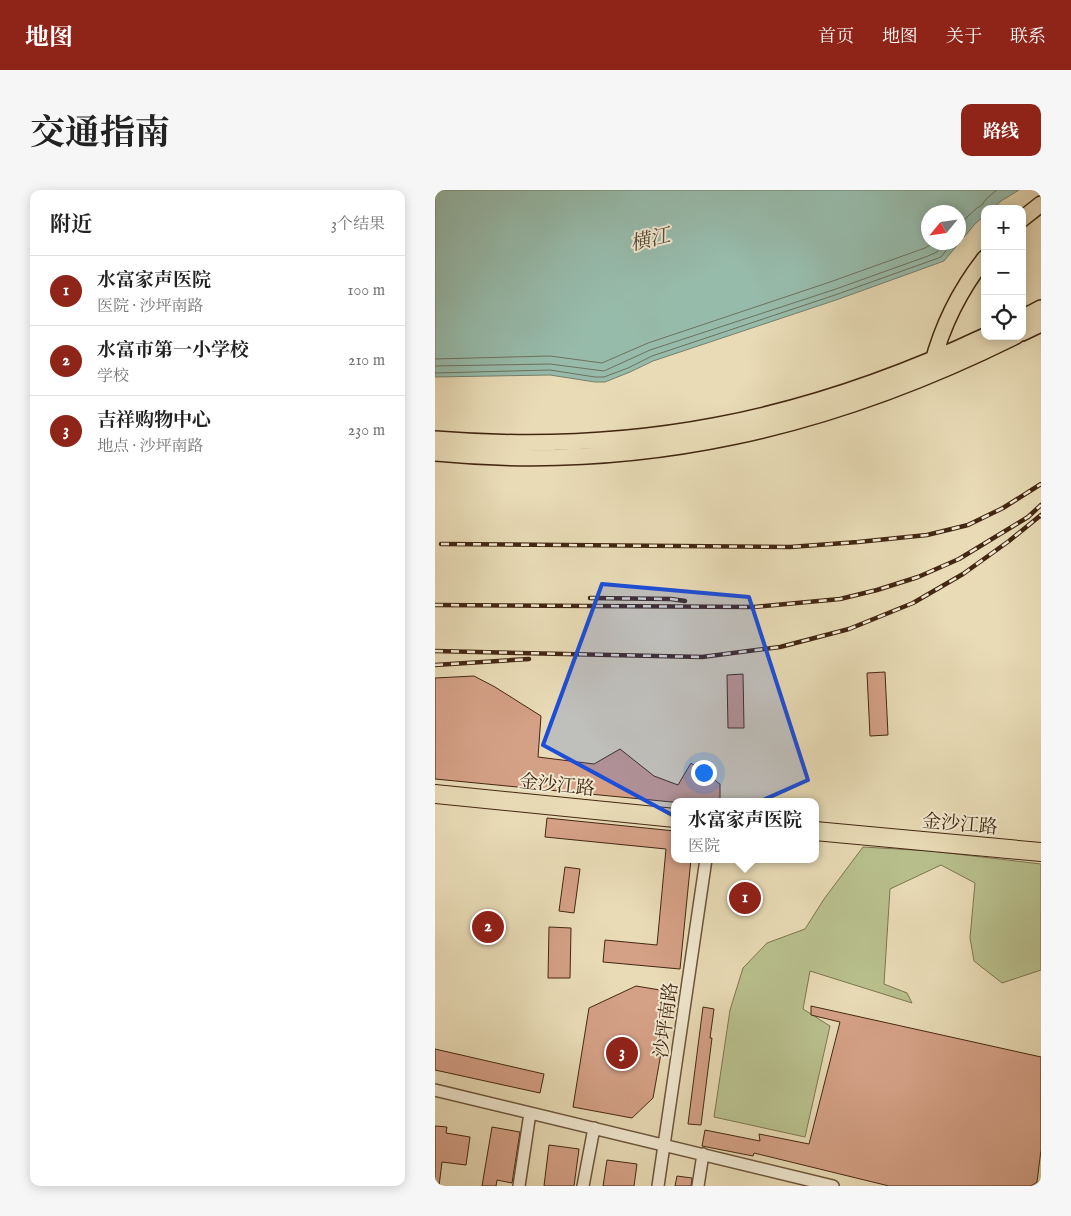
<!DOCTYPE html>
<html lang="zh">
<head>
<meta charset="utf-8">
<style>
	body { margin:0; font-family:"IM FELL English","Noto Serif SC",serif; background:#f6f6f6; color:#222 }
	.controls { position:absolute; right:15px; top:15px; display:grid; overflow:hidden; border-radius:10px; box-shadow:0 2px 12px #0003 }
	.controls button { width:45px; height:45px; display:grid; place-items:center; padding:0; border:0; border-bottom:1px solid #e0e0e0; background:#fff; color:#222; font:25px sans-serif }
	.compass { position:absolute; left:486px; top:15px; width:45px; height:45px; border-radius:50%; background:#fff; box-shadow:0 2px 12px #0003; rotate:241deg }
	.you { position:absolute; left:268px; top:582px; width:18px; height:18px; margin:-12px; border:4px solid #fff; border-radius:50%; background:#1a73e8; box-shadow:0 0 0 8px #1a73e833 }
	.badge { display:grid; place-items:center; width:32px; height:32px; border-radius:50%; background:#8f2418; color:#fff; font-size:16px; font-weight:700 }
	.pin { position:absolute; translate:-50% -50%; border:2px solid #fff; box-shadow:0 1px 5px #0006 }
	.popup { position:absolute; left:236px; top:608px; width:148px; height:65px; box-sizing:border-box; display:grid; place-content:center; border-radius:10px; background:#fff; filter:drop-shadow(0 1px 4px #0005); font-size:16px; white-space:nowrap; color:#767676 }
	.popup b { font-size:19px; color:#222 }
	.popup::after { content:''; position:absolute; left:50%; top:100%; margin-left:-10px; border:10px solid transparent; border-top-color:#fff }
	.list { margin:0; padding:0; list-style:none }
	h2 { display:flex; justify-content:space-between; align-items:center; height:65px; margin:0; padding:0 20px; font-size:21px }
	h2 small { font-size:16px; font-weight:400; color:#767676 }
	.list li { display:grid; grid-template-columns:32px 1fr auto; gap:15px; align-items:center; box-sizing:border-box; height:70px; padding:0 20px; border-top:1px solid #e0e0e0 }
	.list b { display:block; font-size:19px; white-space:nowrap }
	.list p { margin:0; font-size:16px; white-space:nowrap; color:#767676 }
	.list em { font-size:16px; font-style:normal; color:#767676 }
	.icon { flex:none; width:28px; height:28px; fill:none; stroke:currentColor; stroke-width:2; stroke-linecap:round; stroke-linejoin:round }
	.map { position:relative; flex:none; width:606px; height:996px; overflow:hidden; border-radius:10px }
	header { display:flex; align-items:center; gap:30px; box-sizing:border-box; height:70px; padding:0 25px; background:#8f2418; color:#fff }
	header strong { font-size:24px }
	nav { display:flex; gap:28px; margin-inline-start:auto; font-size:18px }
	.intro { display:flex; align-items:center; justify-content:space-between; box-sizing:border-box; height:120px; padding:0 30px }
	h1 { margin:0; font-size:35px }
	.button { padding:12px 22px; border-radius:10px; background:#8f2418; color:#fff; font-size:18px; font-weight:700 }
	main { display:flex; gap:30px; padding:0 30px }
	aside { flex:1; background:#fff; border-radius:10px; box-shadow:0 2px 12px #0003 }
	.map>svg:first-child { display:block }
</style>
</head>
<body>
<header>
<strong>地图</strong>
<nav><a>首页</a><a>地图</a><a>关于</a><a>联系</a></nav>
</header>
<div class="intro"><h1>交通指南</h1><a class="button">路线</a></div>
<main>
<aside>
<h2>附近<small>3个结果</small></h2>
<ul class="list">
<li><span class="badge">1</span><div><b>水富家声医院</b><p>医院 · 沙坪南路</p></div><em>100 m</em></li>
<li><span class="badge">2</span><div><b>水富市第一小学校</b><p>学校</p></div><em>210 m</em></li>
<li><span class="badge">3</span><div><b>吉祥购物中心</b><p>地点 · 沙坪南路</p></div><em>230 m</em></li>
</ul>
</aside>
<div class="map">
<svg width="606" height="996" viewBox="0 0 606 996">
	<rect width="100%" height="100%" fill="#e8dbb6"/>
	<filter id="stains"><feTurbulence type="fractalNoise" baseFrequency=".004" numOctaves="4"/><feColorMatrix values="0 0 0 0 .2 0 0 0 0 .09 0 0 0 0 .02 0 0 0 .5 -.17"/></filter>
	<radialGradient id="worn" r=".72"><stop offset=".6" stop-color="#630" stop-opacity="0"/><stop offset="1" stop-color="#630" stop-opacity=".3"/></radialGradient>
	<path fill="#b8c08d" stroke="#7e744f" d="M428 657 496 661 606 674V780L567 793 539 771 535 748 540 693 506 675 455 699 449 794 472 803 477 813 375 781 368 819 395 836 370 947 279 927 295 820 308 778 332 753 370 739 389 709Z"/>
	<path fill="#97bbab" stroke="#76806d" fill-rule="evenodd" d="M0 0H584L566 11 557 19H550V25L540 34 509 71 401 110 218 171 195 182 170 192H160L115 185 0 187ZM493 22H524V52H493Z"/>
	<g fill="none" stroke-linecap="round" stroke-linejoin="round">
		<path stroke="#6e715e" stroke-width="1" d="M524 36 533 26 542 18 547 15 551 9 562 0
			M0 169 115 166 167 173 213 153 395 92 490 58 500 52
			M0 176 115 174 169 181 215 160 398 100 493 66 502 62 510 52
			M0 183 115 180 160 187H169L193 178 217 166 400 105 495 71 506 67 518 52"/>
	</g>
	<path fill="#d4a086" stroke="#442711" d="M450 482 453 545 435 546 432 483Z
		M308 484 309 538H293L292 485Z
		M39 486 60 497 106 526 103 567 159 574 185 559 219 586 243 595 256 573 285 594V612H237L0 589V488Z
		M112 628 240 641 239 661 240 662V669H256L245 779 168 772 170 750 222 755 231 659 110 647Z
		M130 677 145 679 139 723 124 721Z
		M114 737 136 738 135 788H113Z
		M201 796 237 802 218 908 197 928 138 917 154 818Z
		M376 816 606 867V960L602 992 596 996H454L319 963 318 966 267 956 270 940 325 951 324 944 374 954 405 832 376 825Z
		M268 817 279 819 275 848H277L266 935 253 934Z
		M0 859 109 884 105 903 0 880Z
		M0 936 12 937 11 943 35 947 31 975 7 972 4 996H0Z
		M57 937 85 942 77 993 62 990 61 996H47Z
		M114 955 144 959 139 996H109Z
		M172 970 202 974 199 996H168Z
		M242 986 257 988 256 996H240Z"/>
	<g fill="none" stroke-linecap="round" stroke-linejoin="round">
		<defs>
			<path id="minor" d="M0 900 398 996
				M84 996 95 923
				M148 996 159 938
				M223 996 271 669
				M263 996 268 964"/>
			<path id="major" d="M587 29 606 14
				M587 128 606 118
				M587 143 606 134
				M497 175C507 136 525 100 550 68
				M0 249C199 265 369 231 550 146
				M0 263C208 283 396 238 581 146"/>
			<path id="highway" d="M0 604 240 628
				M380 641 606 662"/>
		</defs>
		<use href="#minor" stroke="#6d543a" stroke-width="14"/>
		<use href="#major" stroke="#442711" stroke-width="18"/>
		<use href="#highway" stroke="#442711" stroke-width="20"/>
		<use href="#minor" stroke="#f0e8d0" stroke-width="11"/>
		<use href="#major" stroke="#e8dbb6" stroke-width="15"/>
		<use href="#highway" stroke="#e8dbb6" stroke-width="18"/>
		<defs>
			<path id="rail" d="M6 354 355 357 423 352 492 345 533 335 568 318 606 294
				M155 408 236 409 250 411
				M0 415 319 417 405 409 442 400 483 387 524 369 593 327 606 315
				M0 461 267 467 345 457 414 439 478 413 528 384 574 351 606 325
				M0 475 94 469"/>
		</defs>
		<use href="#rail" stroke="#442711" stroke-width="4.5"/>
		<use href="#rail" stroke="#f0e8d0" stroke-width="2.5" stroke-dasharray="8" stroke-linecap="butt"/>
	</g>
	<path fill="#1d4ed8" fill-opacity="0.2" stroke="#1d4ed8" stroke-width="4" stroke-linejoin="round" d="M167 394 314 407 373 590 263 639 108 555Z"/>
	<g text-anchor="middle" stroke-width="4" stroke-linejoin="round" paint-order="stroke">
		<g font-size="19" fill="#442711" stroke="#f0e8d0">
			<text transform="translate(122 594) rotate(6)" y="7">金沙江路</text>
			<text transform="translate(525 633) rotate(5)" y="7">金沙江路</text>
			<text transform="translate(230 830) rotate(-82)" y="7">沙坪南路</text>
		</g>
		<g font-size="20" font-style="italic" fill="#594c38" stroke="#f0e8d0">
			<text transform="translate(215 49) rotate(-13)" y="7">横江</text>
		</g>
	</g>
	<rect width="100%" height="100%" filter="url(#stains)"/>
	<rect width="100%" height="100%" fill="url(#worn)"/>
</svg>
<div class="controls">
<button>+</button>
<button>−</button>
<button><svg class="icon" aria-label="locate" viewBox="0 0 24 24"><circle cx="12" cy="12" r="6"/><path d="M12 2v4M12 18v4M2 12h4M18 12h4"/></svg></button>
</div>
<svg class="compass" viewBox="-18 -18 36 36"><path d="M0-13l5 13h-10z" fill="#e53935"/><path d="M0 13l5-13h-10z" fill="#767676"/></svg>
<div class="you"></div>
<div class="pin badge" style="left:310px;top:708px">1</div>
<div class="popup"><b>水富家声医院</b>医院</div>
<div class="pin badge" style="left:53px;top:737px">2</div>
<div class="pin badge" style="left:187px;top:863px">3</div>
</div>
</main>
</body>
</html>
